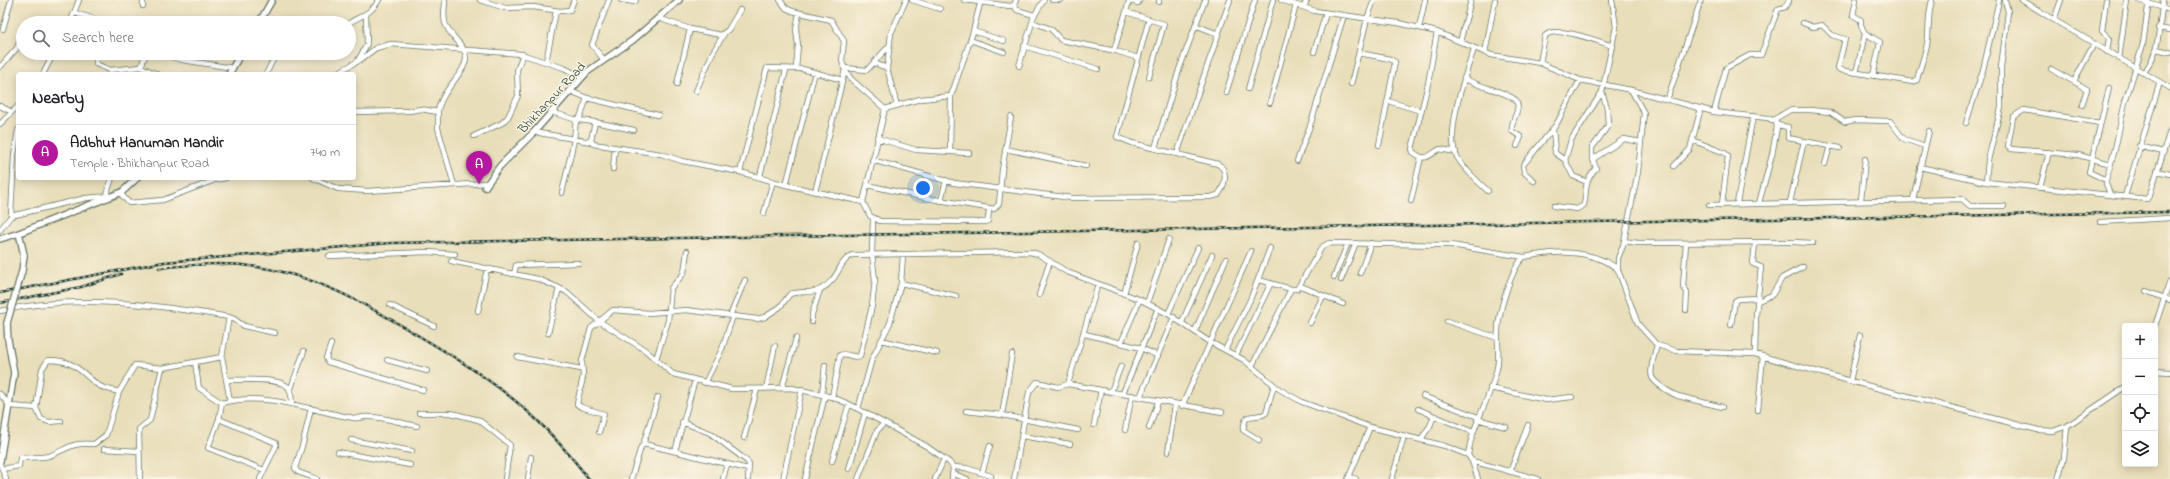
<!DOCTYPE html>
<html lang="en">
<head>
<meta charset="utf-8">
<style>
	body { margin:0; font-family:"Indie Flower",sans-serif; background:#f2f2f2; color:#202124 }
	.controls { position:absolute; right:12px; bottom:12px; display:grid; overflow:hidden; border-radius:4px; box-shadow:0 2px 10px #0003 }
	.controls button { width:36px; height:36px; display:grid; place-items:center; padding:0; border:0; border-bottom:1px solid #e0e0e0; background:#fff; color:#202124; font:20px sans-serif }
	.you { position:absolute; left:923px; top:188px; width:14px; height:14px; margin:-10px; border:3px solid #fff; border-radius:50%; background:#1a73e8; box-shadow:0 0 0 6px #1a73e833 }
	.badge { display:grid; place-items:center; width:26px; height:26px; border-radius:50%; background:#b5179e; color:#fff; font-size:13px; font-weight:700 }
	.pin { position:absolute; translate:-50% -33px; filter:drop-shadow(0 1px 2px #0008) }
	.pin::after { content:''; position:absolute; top:21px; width:14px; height:12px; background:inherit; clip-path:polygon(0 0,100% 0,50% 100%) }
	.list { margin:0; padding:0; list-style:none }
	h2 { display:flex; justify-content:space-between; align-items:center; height:52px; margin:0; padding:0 16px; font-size:17px }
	h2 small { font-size:13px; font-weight:400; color:#757577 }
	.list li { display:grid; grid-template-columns:26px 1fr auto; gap:12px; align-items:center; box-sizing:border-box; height:56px; padding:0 16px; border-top:1px solid #e0e0e0 }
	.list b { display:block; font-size:15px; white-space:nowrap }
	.list p { margin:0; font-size:13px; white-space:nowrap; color:#757577 }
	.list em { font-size:13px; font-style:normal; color:#757577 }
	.icon { flex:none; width:22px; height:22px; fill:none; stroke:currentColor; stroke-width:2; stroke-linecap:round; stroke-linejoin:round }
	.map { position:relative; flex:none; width:2170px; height:479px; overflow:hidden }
	.search { position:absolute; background:#fff; box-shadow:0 2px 10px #0003; left:16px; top:16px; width:340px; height:44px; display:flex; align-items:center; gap:10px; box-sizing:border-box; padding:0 14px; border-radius:22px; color:#757577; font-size:15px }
	.panel { position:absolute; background:#fff; box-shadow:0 2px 10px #0003; left:16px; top:72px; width:340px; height:108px; border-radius:4px }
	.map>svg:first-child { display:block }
</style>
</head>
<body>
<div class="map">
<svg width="2170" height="479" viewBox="0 0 2170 479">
	<rect width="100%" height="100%" fill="#fcf5e5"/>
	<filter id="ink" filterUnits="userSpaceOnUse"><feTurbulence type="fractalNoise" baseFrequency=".025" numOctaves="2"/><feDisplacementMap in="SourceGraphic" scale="8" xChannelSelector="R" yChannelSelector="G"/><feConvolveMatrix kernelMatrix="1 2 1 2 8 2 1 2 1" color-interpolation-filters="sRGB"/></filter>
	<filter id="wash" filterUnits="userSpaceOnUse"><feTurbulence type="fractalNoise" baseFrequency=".012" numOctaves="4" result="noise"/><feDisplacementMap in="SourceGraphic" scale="16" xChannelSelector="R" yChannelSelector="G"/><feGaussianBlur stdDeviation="0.9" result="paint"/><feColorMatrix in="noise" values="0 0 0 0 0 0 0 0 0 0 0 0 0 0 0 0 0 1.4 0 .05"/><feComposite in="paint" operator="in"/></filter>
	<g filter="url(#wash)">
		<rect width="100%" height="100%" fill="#e8deba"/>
	</g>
	<g filter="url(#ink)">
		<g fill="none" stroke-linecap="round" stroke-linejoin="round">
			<defs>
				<path id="minor" d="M143 0V6
					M480 0 505 8 533 7 560 11 570 10 574 0
					M621 0 635 2 636 0
					M912 0 940 9
					M964 0 1010 6 1014 5
					M1016 0 1014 5 1017 10 1034 15
					M1052 0H1060
					M1281 0 1315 11 1398 23 1437 32 1491 55 1540 63 1580 80 1631 90 1714 112 1768 118 1776 122 1777 127 1772 155 1759 203
					M1856 0 1853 15 1861 20V25L1865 34 1856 73
					M2022 0 2054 20
					M2061 0 2054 20 2170 88
					M2106 0 2102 31 2109 38 2107 52
					M2138 0 2170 10
					M1159 2V0
					M1304 7 1307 0
					M1126 12 1129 1 1138 3 1139 0
					M75 13 108 23
					M658 18 690 29 721 35 728 30 740 10
					M1032 22 1051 29 1061 40 1116 51 1138 58
					M70 23 79 0
					M349 23C362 15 371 14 379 0
					M1803 23 1813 27 1822 25 1832 35 1845 39 1838 68 1840 70 1913 82 1917 80C1920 66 1927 52 1928 37 1929 23 1928 15 1932 0
					M1195 25 1218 34
					M1419 28 1425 0
					M2158 28 2170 30
					M3 29 11 0
					M973 31 1004 41
					M1437 32 1428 84 1412 149 1413 152C1427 163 1428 155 1440 149L1456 152
					M1865 33 1880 42 1873 76
					M970 40 1004 52
					M1460 42 1471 0
					M1024 46 1098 69
					M1474 49C1466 72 1444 134 1457 157 1465 170 1477 181 1488 191
					M2156 49 2170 52
					M1114 50 1126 12 1164 24 1149 77
					M1314 52 1326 13
					M96 53V64L110 70 141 67 146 53
					M159 53 182 60 233 68
					M1359 53 1390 59 1395 62 1379 145
					M1485 53 1495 0
					M2119 59 2127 0
					M604 60 592 45 609 0
					M357 62 367 44 366 15
					M546 62 556 11
					M874 63 887 68 897 106
					M1540 63 1545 36C1555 24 1600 42 1613 46
					M1019 66 1034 16 1044 0
					M0 67 17 48 22 34
					M141 67 157 74
					M844 68 867 70 888 47
					M887 68 891 33 906 0
					M796 69 798 45 796 30 799 13
					M2051 69 2087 89 2082 105
					M2143 73C2160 56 2159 24 2163 0
					M43 74 54 53
					M266 74 274 58 294 53
					M335 74 360 60 376 48 391 44 521 54 564 68 582 77
					M1464 78C1480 88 1500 89 1516 100 1522 110 1510 120 1512 131L1521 137 1517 146
					M2074 81 2094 44
					M677 84 690 29
					M1351 84 1367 19 1374 0
					M1248 89 1273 0
					M570 91 587 98 579 120 595 122 591 140 593 144 661 154 682 161 740 172 786 185 863 202 885 109 851 79 845 70 842 61 844 41 831 20 792 11 786 8 780 0
					M696 91 713 52 724 34
					M1226 93 1255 0
					M587 98 658 115
					M1667 100 1701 0
					M1388 101 1421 111
					M1270 103 1296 5
					M0 106 12 112
					M885 109 920 99 951 96
					M354 112 409 111 421 109 438 112V128L454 185
					M438 112C440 91 466 73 466 58 466 46 452 38 447 27 442 20 445 8 445 0
					M551 112 577 120
					M1714 112 1726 68 1750 55H1761L1778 9 1785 7 1789 0
					M1773 120 1790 110H1810L1830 112 1845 122 1855 120 1890 121 1904 139 1925 146
					M595 122 634 130
					M1966 123 1983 70 1999 0
					M2100 123 2024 110 2013 117 2008 146 2011 149 2078 155 2111 164
					M0 124 18 106
					M1777 125 1788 127V138L1840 148
					M1553 129 1555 153 1565 160 1573 176 1587 182
					M18 130 14 155 11 216 86 198 109 196
					M534 132 591 142
					M474 136 502 123 508 117 518 96 517 70 523 54
					M877 138 916 150 969 153
					M1692 140 1725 153 1728 156 1722 204
					M2139 146 2163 152
					M1155 148 1180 67 1205 0
					M1006 149 1086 166
					M950 152 951 96 972 35 981 0
					M1177 154 1230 0
					M1593 159 1624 139 1641 142
					M872 160 954 183 1072 198 1210 197 1218 195C1225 186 1229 171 1218 164L1132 143 1117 137 1149 19
					M1565 160 1571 140 1602 92
					M1297 161 1311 123 1344 15
					M1825 164 1830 146
					M1674 166 1690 149 1701 108
					M1920 167 1986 182 2147 199 2150 194 2170 131
					M613 169 615 147
					M2157 171 2170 174
					M740 172 767 68 802 69 843 80
					M760 176 786 70
					M313 178 338 189 368 191 486 183
					M2106 180 2089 172 2109 88
					M1534 181 1524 172 1523 165 1556 125 1580 80
					M1986 182 1988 160 2001 108V67L2008 12 2005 0
					M786 185 815 72
					M867 185 926 198 994 209 999 204 1002 170 1011 117
					M2040 188 2049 152
					M815 192 845 70
					M120 193 129 203 163 200 215 180 226 178
					M562 193 574 140 576 119
					M2110 194 2106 184V180L2115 149 2125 102 2143 44 2149 0
					M106 196 112 178
					M2125 196 2160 82
					M1913 199 1929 131
					M1861 200 1865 159
					M941 201 946 180
					M1411 201 1421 157
					M863 202 870 216 880 221 985 222 988 221 989 209
					M1790 202 1804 141
					M1737 203 1753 116
					M1709 205 1962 199 1970 206H2004
					M1554 206 1577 209 1584 205C1588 186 1582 185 1596 168L1592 157V148L1608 126 1607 108 1602 92 1616 27 1612 0
					M764 213 773 181
					M2100 222 2170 218
					M0 230 11 216
					M1624 241 1638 243 1792 242 1813 243
					M1686 243 1683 286 1687 292 1686 310
					M329 256 428 252 455 254
					M451 261 538 279 557 287 567 292 599 321 645 350 673 374 732 389 792 388 832 397 849 404 926 446 949 462 953 467 952 479
					M1618 270V258L1623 246 1638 172 1644 113 1631 90
					M1360 273 1371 243
					M514 274 516 265 578 263
					M1334 277 1348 243
					M1259 280 1291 289H1297L1322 247 1329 243 1451 245 1524 257
					M1341 280 1356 243
					M901 283 903 255
					M1301 286 1343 304
					M2146 291 2170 300
					M1124 294 1138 243
					M1039 295 1050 261
					M1758 301 1772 295 1782 278 1803 267
					M1147 303 1169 239
					M390 305 434 326
					M0 311C76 294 153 304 229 317L234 319 244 326 275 333
					M478 311 487 269
					M1168 314 1198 248
					M730 316 745 280
					M1447 321 1498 338
					M812 322V314L820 290
					M1182 322 1212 255
					M1310 323 1323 296
					M1731 325 1735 301 1738 299 1758 298
					M2155 326 2170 281
					M1195 331 1226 259
					M548 333 559 288
					M1085 334 1141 348 1158 356
					M881 340 937 353
					M1121 343 1140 299
					M331 344 326 358 328 362 423 390
					M1657 345C1655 353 1649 369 1652 377 1654 383 1672 394 1678 396L1722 407
					M1225 350 1250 300 1270 248
					M1755 354 1756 315 1761 267 1753 264 1755 243
					M1236 355 1271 283
					M222 357 230 401
					M517 357 581 369
					M656 359 668 321 671 288 684 273 687 251
					M387 360 427 371
					M195 362 199 388 222 403C266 391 311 411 354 418 359 419 364 416 369 417 385 417 401 423 417 426
					M1252 366 1291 289
					M2155 371 2170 372
					M226 380C240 380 281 377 289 388 291 393 292 399 292 404
					M1850 381 1860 335
					M705 383 722 349 733 316
					M1068 384 1222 412
					M782 388 796 338
					M1490 388 1546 400 1572 397
					M766 389 775 346
					M290 391 304 351
					M1111 391 1121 366
					M1123 393 1158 308
					M0 394 10 406 36 408 41 419 49 422 61 421
					M822 395 825 365
					M1423 396 1478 417
					M832 397 840 355C846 352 854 359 860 356L872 306 875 280 872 254 873 219
					M1140 397 1174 317
					M222 403 219 419 208 448 264 470
					M1182 406 1251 251
					M36 408 42 369 48 360C76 360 79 371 98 385 104 389 113 390 119 392
					M311 408 303 443 295 468 298 472 317 479
					M858 409 872 359 890 323 901 283 956 296
					M1418 409 1473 432
					M1758 410 1763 356
					M966 411 1002 415 1078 430
					M419 413H451L479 420 510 445 505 479
					M1002 415 1012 354
					M219 419 276 443V446L260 479
					M1477 419 1506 427
					M682 422 710 433 747 461 749 464 748 479
					M1094 425 1101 390
					M1149 428 1158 402
					M1125 430 1132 395
					M599 432 604 414 581 407 577 404 583 377 582 361 591 328 613 310 649 313 686 310 757 319 765 317 780 307 790 294C800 291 812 294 821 289 839 280 838 262 852 255L1030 252 1038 254 1067 272 1141 300 1168 314 1210 342 1244 360 1279 389 1302 402 1370 427 1445 446 1468 455 1472 461 1538 479
					M1022 436 1070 444
					M744 438 757 389
					M1421 439 1430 426 1434 416
					M351 440 412 451
					M1259 440 1243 430 1245 421 1248 417 1262 415 1266 413 1274 385
					M643 445 658 397
					M104 449 139 451
					M675 451 695 380
					M338 452 410 465
					M1168 452 1175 405
					M1468 455C1472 424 1491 398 1497 368 1500 356 1497 343 1498 331 1498 314 1511 268 1524 257 1551 252 1576 249 1602 260 1608 263 1613 264 1618 270L1638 324 1657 345 1677 351 1755 354 1850 381 2038 430 2053 431 2067 426 2125 387
					M832 461 849 404
					M1472 461 1478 479
					M0 464 6 479
					M953 467 966 468 991 476
					M2 469 19 466 20 458C29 457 40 458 49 456 69 449 69 442 94 444L106 435 119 392 135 365 162 368
					M849 469 865 413
					M1510 472 1528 425
					M982 473 990 446
					M954 474 967 479
					M1350 477 1356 479
					M140 479 139 429 150 420 162 368 222 357 229 317
					M528 479 531 457
					M631 479 641 447 644 444 748 469
					M723 479 727 464
					M783 479 802 389
					M805 479 825 395
					M858 479 877 431 884 423
					M935 479 944 459
					M1014 479 1029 392 1037 382 1058 387 1068 384 1098 284
					M1348 479 1370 427
					M1392 479 1404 436
					M2058 479 2064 458 2067 426"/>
				<path id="major" d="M259 23 272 0
					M229 74 241 53
					M485 187 500 166 534 132 587 72 633 40 679 0
					M19 233 24 255
					M0 239 19 233 122 192 137 178
					M0 461 14 373 8 340 7 323"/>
			</defs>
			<use href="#minor" stroke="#657563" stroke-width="6"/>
			<use href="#major" stroke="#657563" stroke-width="8"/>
			<use href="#minor" stroke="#fff" stroke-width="4.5"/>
			<use href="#major" stroke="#fff" stroke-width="5.5"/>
			<defs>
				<path id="rail" d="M159 268C189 265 220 262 250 266 312 273 366 304 419 336 457 358 493 381 526 410 549 430 570 455 589 479
					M0 293 164 262 391 243 2170 212
					M0 303 81 287 121 274"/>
			</defs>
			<use href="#rail" stroke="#1f3d34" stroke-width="2.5"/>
			<use href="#rail" stroke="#fcf5e5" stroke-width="1" stroke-dasharray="3" stroke-linecap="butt"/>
			<defs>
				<path id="major-bridge" d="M7 323 22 271 24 255"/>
			</defs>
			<use href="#major-bridge" stroke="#657563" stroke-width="8" stroke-linecap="butt"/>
			<use href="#major-bridge" stroke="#fff" stroke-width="5.5"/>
		</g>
	</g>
	<g text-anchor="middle" stroke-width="3" stroke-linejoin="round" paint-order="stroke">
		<g font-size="13" fill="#1f3d34" stroke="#fcf5e5">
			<text transform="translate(551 97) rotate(-47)" y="5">Bhikhanpur Road</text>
		</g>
	</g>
</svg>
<div class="controls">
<button>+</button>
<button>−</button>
<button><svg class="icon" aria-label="locate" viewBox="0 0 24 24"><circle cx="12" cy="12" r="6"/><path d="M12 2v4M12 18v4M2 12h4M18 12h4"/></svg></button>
<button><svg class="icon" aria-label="layers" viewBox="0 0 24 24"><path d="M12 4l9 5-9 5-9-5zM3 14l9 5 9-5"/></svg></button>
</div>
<div class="you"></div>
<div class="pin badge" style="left:479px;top:184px">A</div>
<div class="search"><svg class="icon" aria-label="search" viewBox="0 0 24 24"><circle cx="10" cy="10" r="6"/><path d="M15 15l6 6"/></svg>Search here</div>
<section class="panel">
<h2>Nearby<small></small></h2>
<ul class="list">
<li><span class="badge">A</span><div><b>Adbhut Hanuman Mandir</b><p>Temple · Bhikhanpur Road</p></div><em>740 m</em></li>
</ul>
</section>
</div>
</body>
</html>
